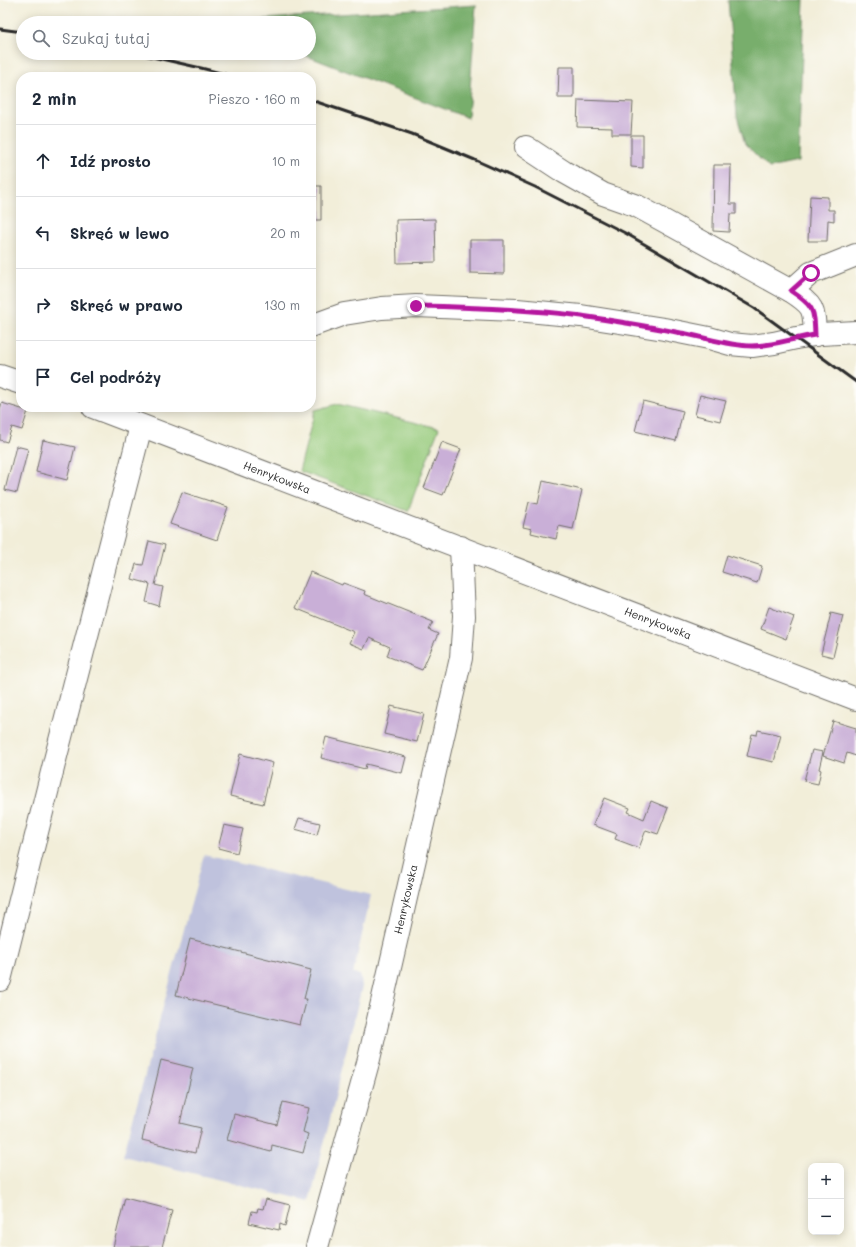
<!DOCTYPE html>
<html lang="pl">
<head>
<meta charset="utf-8">
<style>
	body { margin:0; font-family:Mali,sans-serif; background:#f2f2f3; color:#1f2937 }
	.controls { position:absolute; right:12px; bottom:12px; display:grid; overflow:hidden; border-radius:8px; box-shadow:0 2px 10px #0003 }
	.controls button { width:36px; height:36px; display:grid; place-items:center; padding:0; border:0; border-bottom:1px solid #e0e1e3; background:#fff; color:#1f2937; font:20px sans-serif }
	.stop { position:absolute; width:12px; height:12px; margin:-9px; border:3px solid #b5179e; border-radius:50%; background:#fff }
	.stop.end { background:#b5179e; border-color:#fff; box-shadow:0 1px 4px #0008 }
	.list { margin:0; padding:0; list-style:none }
	h2 { display:flex; justify-content:space-between; align-items:center; height:52px; margin:0; padding:0 16px; font-size:17px }
	h2 small { font-size:13px; font-weight:400; color:#747a83 }
	.list li { display:grid; grid-template-columns:26px 1fr auto; gap:12px; align-items:center; box-sizing:border-box; height:72px; padding:0 16px; border-top:1px solid #e0e1e3 }
	.list b { display:block; font-size:15px; white-space:nowrap }
	.list em { font-size:13px; font-style:normal; color:#747a83 }
	.icon { flex:none; width:22px; height:22px; fill:none; stroke:currentColor; stroke-width:2; stroke-linecap:round; stroke-linejoin:round }
	.map { position:relative; flex:none; width:856px; height:1247px; overflow:hidden }
	.search { position:absolute; background:#fff; box-shadow:0 2px 10px #0003; left:16px; top:16px; width:300px; height:44px; display:flex; align-items:center; gap:10px; box-sizing:border-box; padding:0 14px; border-radius:22px; color:#747a83; font-size:15px }
	.panel { position:absolute; background:#fff; box-shadow:0 2px 10px #0003; left:16px; top:72px; width:300px; height:340px; border-radius:16px }
	.map>svg:first-child { display:block }
</style>
</head>
<body>
<div class="map">
<svg width="856" height="1247" viewBox="0 0 856 1247">
	<rect width="100%" height="100%" fill="#fdfcf7"/>
	<filter id="ink" filterUnits="userSpaceOnUse"><feTurbulence type="fractalNoise" baseFrequency=".025" numOctaves="2"/><feDisplacementMap in="SourceGraphic" scale="8" xChannelSelector="R" yChannelSelector="G"/><feConvolveMatrix kernelMatrix="1 2 1 2 8 2 1 2 1" color-interpolation-filters="sRGB"/></filter>
	<filter id="wash" filterUnits="userSpaceOnUse"><feTurbulence type="fractalNoise" baseFrequency=".012" numOctaves="4" result="noise"/><feDisplacementMap in="SourceGraphic" scale="16" xChannelSelector="R" yChannelSelector="G"/><feGaussianBlur stdDeviation="0.9" result="paint"/><feColorMatrix in="noise" values="0 0 0 0 0 0 0 0 0 0 0 0 0 0 0 0 0 1.4 0 .05"/><feComposite in="paint" operator="in"/></filter>
	<g filter="url(#wash)">
		<rect width="100%" height="100%" fill="#f2eed9"/>
		<path fill="#bfc2dd" d="M204 855 371 895 353 974 360 975 362 986 310 1202 123 1156Z"/>
		<path fill="#96ca7c" stroke="#607a54" d="M337 404 439 428 408 511 299 471 315 410Z"/>
		<path fill="#78ae6c" stroke="#526c4c" d="M728 0H804L798 162 769 168 745 144 737 116Z
			M476 5 468 118 299 53H309V23H247L248 20Z"/>
		<g id="blocks">
			<path fill="#c9afd7" d="M559 67H574V98H558Z
				M578 100 633 102 631 134H612V128L577 127Z
				M631 135H643V168L631 167Z
				M714 165H731L730 204H736V214H730L729 232 713 231Z
				M311 186H321V220H311Z
				M810 196 828 197V210H834V221L828 220 827 241H808Z
				M435 219 436 262 397 263 396 220Z
				M470 240H504V274L470 273Z
				M700 395 726 401 720 421 695 415Z
				M643 401 683 411 676 441 635 431Z
				M2 403 28 411 22 430 12 427 7 442 0 440V409Z
				M43 440 75 447 67 480 36 472Z
				M442 442 461 449 443 495 424 488Z
				M16 446 28 449 17 493 5 490Z
				M543 481 582 490 573 529 559 526 556 539 531 533 532 529 523 527 529 502 538 504Z
				M182 492 228 507 217 540 170 524Z
				M149 541 165 545 155 585 163 587 159 606 146 602 150 584 132 579 136 564 143 565Z
				M727 555 762 566 757 583 722 572Z
				M310 572 342 585 343 583 365 591 364 594 433 622 429 630 438 634 422 670 387 656 390 647 369 638 364 649 349 643 354 632 295 608Z
				M769 607 794 617 786 639 761 629Z
				M831 613 843 616 833 657 821 654Z
				M391 706 424 714 417 742 384 734Z
				M833 721 856 728V756L847 753 844 763 823 756Z
				M758 730 781 735 774 762 747 756 752 734 757 735Z
				M326 737 406 757 402 773 366 764 365 769 321 758Z
				M812 750 823 752 819 769 821 770 818 784 804 781Z
				M240 754 273 763 263 804 230 796Z
				M604 798 630 808 628 812 644 819 651 801 668 808 658 834 646 830 639 848 615 839 617 834 593 825Z
				M299 818 320 823 317 835 295 829Z
				M224 825 243 829 237 853 218 848Z
				M190 939 311 970 304 999H307L300 1025 176 995Z
				M161 1060 193 1068 180 1123 201 1128 195 1153 142 1140Z
				M283 1102 309 1108 303 1132 308 1134 303 1153 272 1145 271 1152 227 1140 234 1114 277 1125Z
				M125 1198 172 1210 162 1247H113Z
				M266 1199 290 1205 285 1226 280 1224 279 1230 249 1223 252 1211 257 1212 258 1208 263 1209Z"/>
		</g>
	</g>
	<g filter="url(#ink)">
		<use href="#blocks" fill-opacity="0" stroke="#716f68" stroke-width="1"/>
		<g fill="none" stroke-linecap="round" stroke-linejoin="round">
			<defs>
				<g id="minor">
					<path d="M526 147 564 172 603 194 637 206 791 291C814 306 814 308 815 335"/>
					<path d="M791 291 811 273 856 255"/>
					<path d="M311 326 344 314 382 308 416 306 517 310 581 316 664 329 709 338 730 344 752 346 774 343 796 338 821 334 856 332"/>
					<path d="M0 376 21 383"/>
					<path id="s1" d="M93 407 856 699"/>
					<path d="M0 980 55 760 141 426"/>
					<path id="s2" d="M317 1247 369 1059 461 658 464 616 461 547"/>
				</g>
			</defs>
			<use href="#minor" stroke="#716f68" stroke-width="24"/>
			<use href="#minor" stroke="#fff" stroke-width="22"/>
			<path stroke="#2b2b2b" stroke-width="3" d="M0 29 23 32
				M135 53 201 68 236 77
				M311 100 412 134 475 160 535 187 627 234 754 308 856 382"/>
		</g>
	</g>
	<g fill="none" stroke-linecap="round" stroke-linejoin="round" filter="url(#ink)">
		<path stroke="#b5179e" stroke-width="5" d="M416 306C472 307 528 309 582 316 615 321 649 326 681 333 704 337 729 346 752 346 773 346 794 338 815 335 814 309 814 306 791 291L811 273"/>
	</g>
	<g text-anchor="middle" stroke-width="3" stroke-linejoin="round" paint-order="stroke">
		<g font-size="11" fill="#2b2b2b" stroke="#fdfcf7">
			<text dy="4" stroke="none"><textPath href="#s1" startOffset="197">Henrykowska</textPath></text>
			<text dy="4" stroke="none"><textPath href="#s1" startOffset="605">Henrykowska</textPath></text>
			<text dy="4" stroke="none"><textPath href="#s2" startOffset="359">Henrykowska</textPath></text>
		</g>
	</g>
</svg>
<div class="controls">
<button>+</button>
<button>−</button>
</div>
<div class="stop" style="left:811px;top:273px"></div>
<div class="stop end" style="left:416px;top:306px"></div>
<div class="search"><svg class="icon" aria-label="search" viewBox="0 0 24 24"><circle cx="10" cy="10" r="6"/><path d="M15 15l6 6"/></svg>Szukaj tutaj</div>
<section class="panel">
<h2>2 min<small>Pieszo · 160 m</small></h2>
<ul class="list">
<li><svg class="icon" aria-label="ahead" viewBox="0 0 24 24"><path d="M12 20V5M6 11l6-6 6 6"/></svg><div><b>Idź prosto</b></div><em>10 m</em></li>
<li><svg class="icon" aria-label="left" viewBox="0 0 24 24"><path d="M17 20v-9H6M10 6l-5 5 5 5"/></svg><div><b>Skręć w lewo</b></div><em>20 m</em></li>
<li><svg class="icon" aria-label="right" viewBox="0 0 24 24"><path d="M7 20v-9h11M14 6l5 5-5 5"/></svg><div><b>Skręć w prawo</b></div><em>130 m</em></li>
<li><svg class="icon" aria-label="arrive" viewBox="0 0 24 24"><path d="M6 21V4h12l-3 4 3 4H6"/></svg><div><b>Cel podróży</b></div></li>
</ul>
</section>
</div>
</body>
</html>
